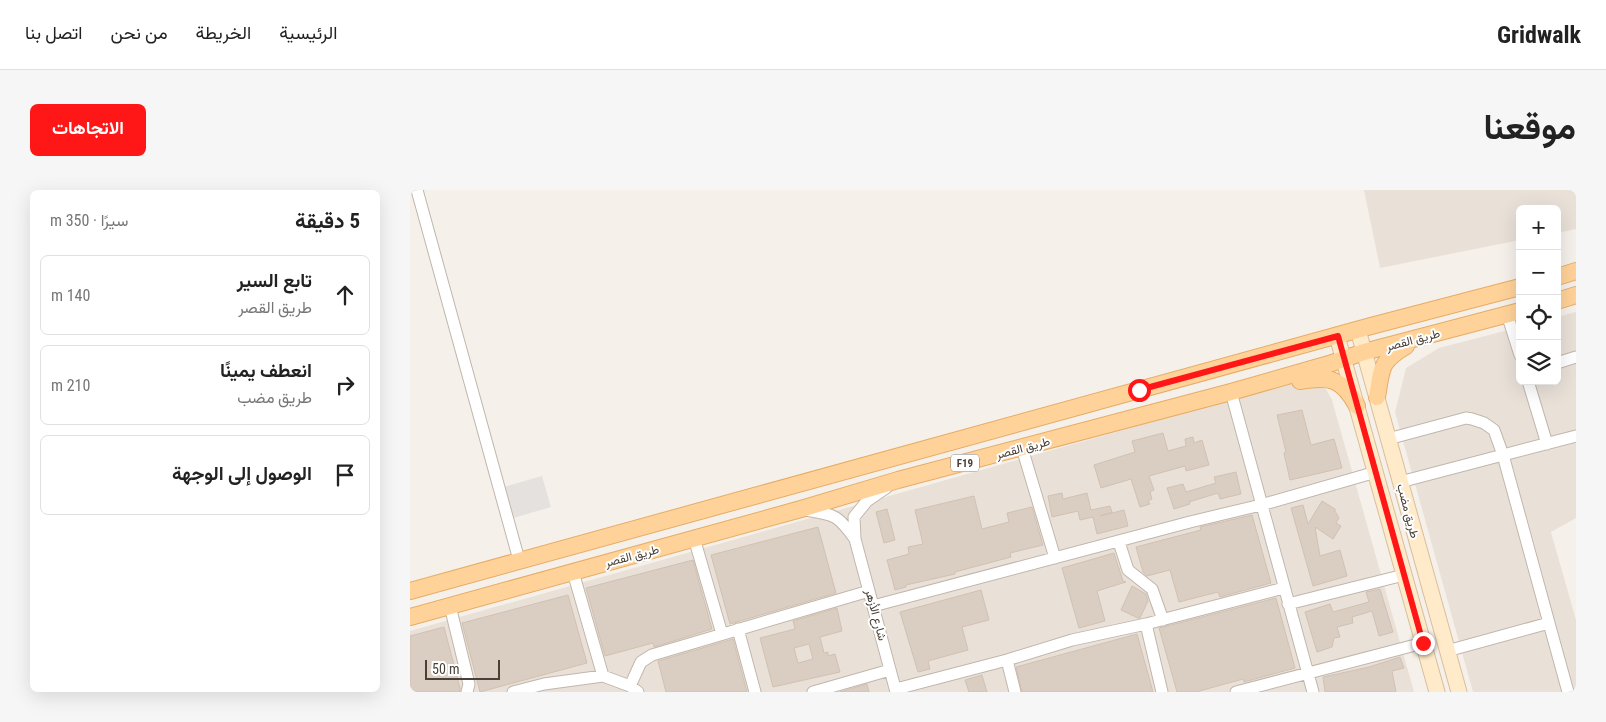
<!DOCTYPE html>
<html lang="ar">
<head>
<meta charset="utf-8">
<style>
	body { margin:0; font-family:"Roboto Condensed",Vazirmatn,sans-serif; background:#f6f6f6; color:#222; direction:rtl }
	.controls { position:absolute; right:15px; top:15px; display:grid; overflow:hidden; border-radius:8px; box-shadow:0 5px 20px #0002 }
	.controls button { width:45px; height:45px; display:grid; place-items:center; padding:0; border:0; border-bottom:1px solid #e0e0e0; background:#fff; color:#222; font:25px sans-serif }
	.scale { position:absolute; left:15px; bottom:12px; width:75px; box-sizing:border-box; padding-left:5px; border:2px solid #494037; border-top:0; font-size:14px; line-height:18px; white-space:nowrap; color:#494037; -webkit-text-stroke:4px #fff; paint-order:stroke }
	.stop { position:absolute; width:15px; height:15px; margin:-11px; border:4px solid #ff1717; border-radius:50%; background:#fff }
	.stop.end { background:#ff1717; border-color:#fff; box-shadow:0 1px 5px #0008 }
	.list { margin:0; padding:0; list-style:none }
	h2 { display:flex; justify-content:space-between; align-items:center; height:65px; margin:0; padding:0 20px; font-size:21px }
	h2 small { font-size:16px; font-weight:400; color:#767676 }
	.list li { display:grid; grid-template-columns:32px 1fr auto; gap:15px; align-items:center; box-sizing:border-box; height:80px; margin:0 10px 10px; padding:0 10px; border:1px solid #e0e0e0; border-radius:8px }
	.list b { display:block; font-size:19px; white-space:nowrap }
	.list p { margin:0; font-size:16px; white-space:nowrap; color:#767676 }
	.list em { font-size:16px; font-style:normal; color:#767676 }
	.icon { flex:none; width:28px; height:28px; fill:none; stroke:currentColor; stroke-width:2; stroke-linecap:round; stroke-linejoin:round }
	.map { position:relative; flex:none; width:1166px; height:502px; overflow:hidden; direction:ltr; border-radius:8px }
	header { display:flex; align-items:center; gap:30px; box-sizing:border-box; height:70px; padding:0 25px; background:#fff; border-bottom:1px solid #e0e0e0 }
	header strong { font-size:24px }
	nav { display:flex; gap:28px; margin-inline-start:auto; font-size:18px }
	.intro { display:flex; align-items:center; justify-content:space-between; box-sizing:border-box; height:120px; padding:0 30px }
	h1 { margin:0; font-size:35px }
	.button { padding:12px 22px; border-radius:8px; background:#ff1717; color:#fff; font-size:18px; font-weight:700 }
	main { display:flex; gap:30px; padding:0 30px }
	aside { flex:1; background:#fff; border-radius:8px; box-shadow:0 5px 20px #0002 }
	.map>svg:first-child { display:block }
</style>
</head>
<body>
<header>
<strong>Gridwalk</strong>
<nav><a>الرئيسية</a><a>الخريطة</a><a>من نحن</a><a>اتصل بنا</a></nav>
</header>
<div class="intro"><h1>موقعنا</h1><a class="button">الاتجاهات</a></div>
<main>
<div class="map">
<svg width="1166" height="502" viewBox="0 0 1166 502">
	<rect width="100%" height="100%" fill="#f5f0ea"/>
	<path fill="#e9e1d8" d="M954 0H1166V39L1147 43V19H1110V50L970 78Z
		M1166 122V328L1141 342 1166 430V502H1063L985 222 996 178 1029 158 1110 137V191H1147V127Z
		M887 191 916 199 922 210 1004 502H0V441Z"/>
	<path fill="#e4e1de" d="M132 286 141 317 103 328 94 297Z"/>
	<path fill="#dacdc2" stroke="#d2c1b1" fill-rule="evenodd" d="M892 220 901 255 924 249 932 278 880 290 874 263 876 262 867 225Z
		M753 243 758 261 776 256 775 249 783 247 784 253 792 250 799 275 776 281 775 276 739 286 744 300 740 302 742 309 738 311 740 314 730 317 721 289 691 298 684 275 725 262 722 251Z
		M826 282 831 304 810 309 808 303 779 312 780 314 764 319 757 298 773 294 776 302 806 293 804 287Z
		M652 303 653 309 677 303 681 320 700 316 702 322 690 326 714 320 718 336 687 344 683 327 670 330 668 321 642 327 638 306Z
		M564 306 572 339 599 332 597 323 622 317 633 355 600 363 601 367 545 382V384L496 395V397L485 400 477 370 499 364 498 357 513 354 505 320Z
		M912 311 925 319V321L929 328 926 333 931 336 923 349 905 337 910 366 930 360 937 386 903 396 881 318 893 315 898 334Z
		M477 319 485 350 474 353 466 322Z
		M842 325 861 393 810 407 808 402 769 412 760 380 737 386 733 382 726 357 791 340 790 337Z
		M408 337 426 403 320 434 301 365Z
		M704 363 713 391 716 392 687 401 695 431 669 438 652 378Z
		M283 370 302 439 244 457 243 453 195 466 176 398Z
		M722 396 736 404 738 411 730 428H728L711 420Z
		M970 399 983 442 969 446 962 421 942 427 943 433 927 437 930 447 924 448 922 457 907 462 895 422 920 414 923 422 959 412 956 402Z
		M571 400 579 430 552 437 558 460 518 471 520 479 508 482 490 422Z
		M158 405 177 473 70 502 52 433Z
		M866 408 885 478 834 492 833 489 786 502H767L749 438Z
		M427 418 432 441 410 447 414 463 418 462V466L425 464 430 482 363 497 350 448 385 439 383 431ZM399 454 403 469 388 473 384 458Z
		M34 437 50 498V502H0V446Z
		M727 444 743 502H612L606 477Z
		M323 449 337 502H256L248 471Z
		M990 467 994 478 982 481 986 502H915L913 487 959 477Z
		M572 485 577 502H559L555 490Z
		M457 494 459 502H430Z"/>
	<g fill="none" stroke-linecap="round" stroke-linejoin="round">
		<defs>
			<path id="street" d="M7 0 109 370
				M1097 124 1110 165
				M1147 173 1166 167
				M1118 191 1137 254
				M821 202 903 502
				M978 249 1056 228 1062 229 1074 233 1084 240 1093 265 1166 246
				M612 258 645 368
				M990 292 1093 265 1139 433
				M476 298 457 311 444 327 445 349 486 502
				M395 320C425 325 427 324 445 349
				M284 348 312 444
				M709 352 718 380 742 399 753 430
				M163 382 193 486
				M878 414 994 385
				M40 416 59 494 57 502
				M463 416 780 332 851 315 966 282
				M736 434 752 502
				M328 439 345 502
				M1037 461 1139 433 1158 502
				M597 470 605 502
				M220 496 231 472 242 465 459 401
				M486 499 597 470 662 450 736 434 874 398
				M103 502 134 494 193 486 220 496 228 502
				M403 502 480 480
				M826 502 1013 453"/>
			<path id="secondary" d="M948 140 1049 502
				M927 146 1027 502"/>
			<path id="primary" d="M1147 87 1166 81
				M1147 111 1166 105
				M890 191C920 186 932 188 947 216
				M967 207C972 179 969 172 996 156
				M0 401 961 136 1110 97
				M0 427 391 319 488 290 821 202 919 174 954 162 1110 121"/>
		</defs>
		<use href="#street" stroke="#c1b6ac" stroke-width="13"/>
		<use href="#secondary" stroke="#d9bf9b" stroke-width="17"/>
		<use href="#primary" stroke="#e7ac65" stroke-width="18"/>
		<use href="#street" stroke="#fff" stroke-width="11"/>
		<use href="#secondary" stroke="#ffeaca" stroke-width="15"/>
		<use href="#primary" stroke="#ffd299" stroke-width="16"/>
	</g>
	<g fill="none" stroke-linecap="round" stroke-linejoin="round">
		<path stroke="#ff1717" stroke-width="6" d="M729 200 928 146 1013 453"/>
	</g>
	<g text-anchor="middle" stroke-width="4" stroke-linejoin="round" paint-order="stroke">
		<rect fill="#fff" stroke="#807973" stroke-width="1" x="541" y="264.5" width="28" height="17" rx="4"/>
		<g font-size="11" font-weight="bold" fill="#494037">
			<text x="555" y="277">F19</text>
		</g>
		<g font-size="12" fill="#494037" stroke="#fff">
			<text transform="translate(1003 150) rotate(-15)" y="4">طريق القصر</text>
			<text transform="translate(613 258) rotate(-15)" y="4">طريق القصر</text>
			<text transform="translate(998 321) rotate(75)" y="4">طريق مضب</text>
			<text transform="translate(222 366) rotate(-15)" y="4">طريق القصر</text>
			<text transform="translate(466 425) rotate(75)" y="4">شارع الأزهر</text>
		</g>
	</g>
</svg>
<div class="controls">
<button>+</button>
<button>−</button>
<button><svg class="icon" aria-label="locate" viewBox="0 0 24 24"><circle cx="12" cy="12" r="6"/><path d="M12 2v4M12 18v4M2 12h4M18 12h4"/></svg></button>
<button><svg class="icon" aria-label="layers" viewBox="0 0 24 24"><path d="M12 4l9 5-9 5-9-5zM3 14l9 5 9-5"/></svg></button>
</div>
<div class="scale">50 m</div>
<div class="stop" style="left:729px;top:200px"></div>
<div class="stop end" style="left:1013px;top:453px"></div>
</div>
<aside>
<h2>5 دقيقة<small>سيرًا · 350 m</small></h2>
<ul class="list">
<li><svg class="icon" aria-label="ahead" viewBox="0 0 24 24"><path d="M12 20V5M6 11l6-6 6 6"/></svg><div><b>تابع السير</b><p>طريق القصر</p></div><em>140 m</em></li>
<li><svg class="icon" aria-label="right" viewBox="0 0 24 24"><path d="M7 20v-9h11M14 6l5 5-5 5"/></svg><div><b>انعطف يمينًا</b><p>طريق مضب</p></div><em>210 m</em></li>
<li><svg class="icon" aria-label="arrive" viewBox="0 0 24 24"><path d="M6 21V4h12l-3 4 3 4H6"/></svg><div><b>الوصول إلى الوجهة</b></div></li>
</ul>
</aside>
</main>
</body>
</html>
